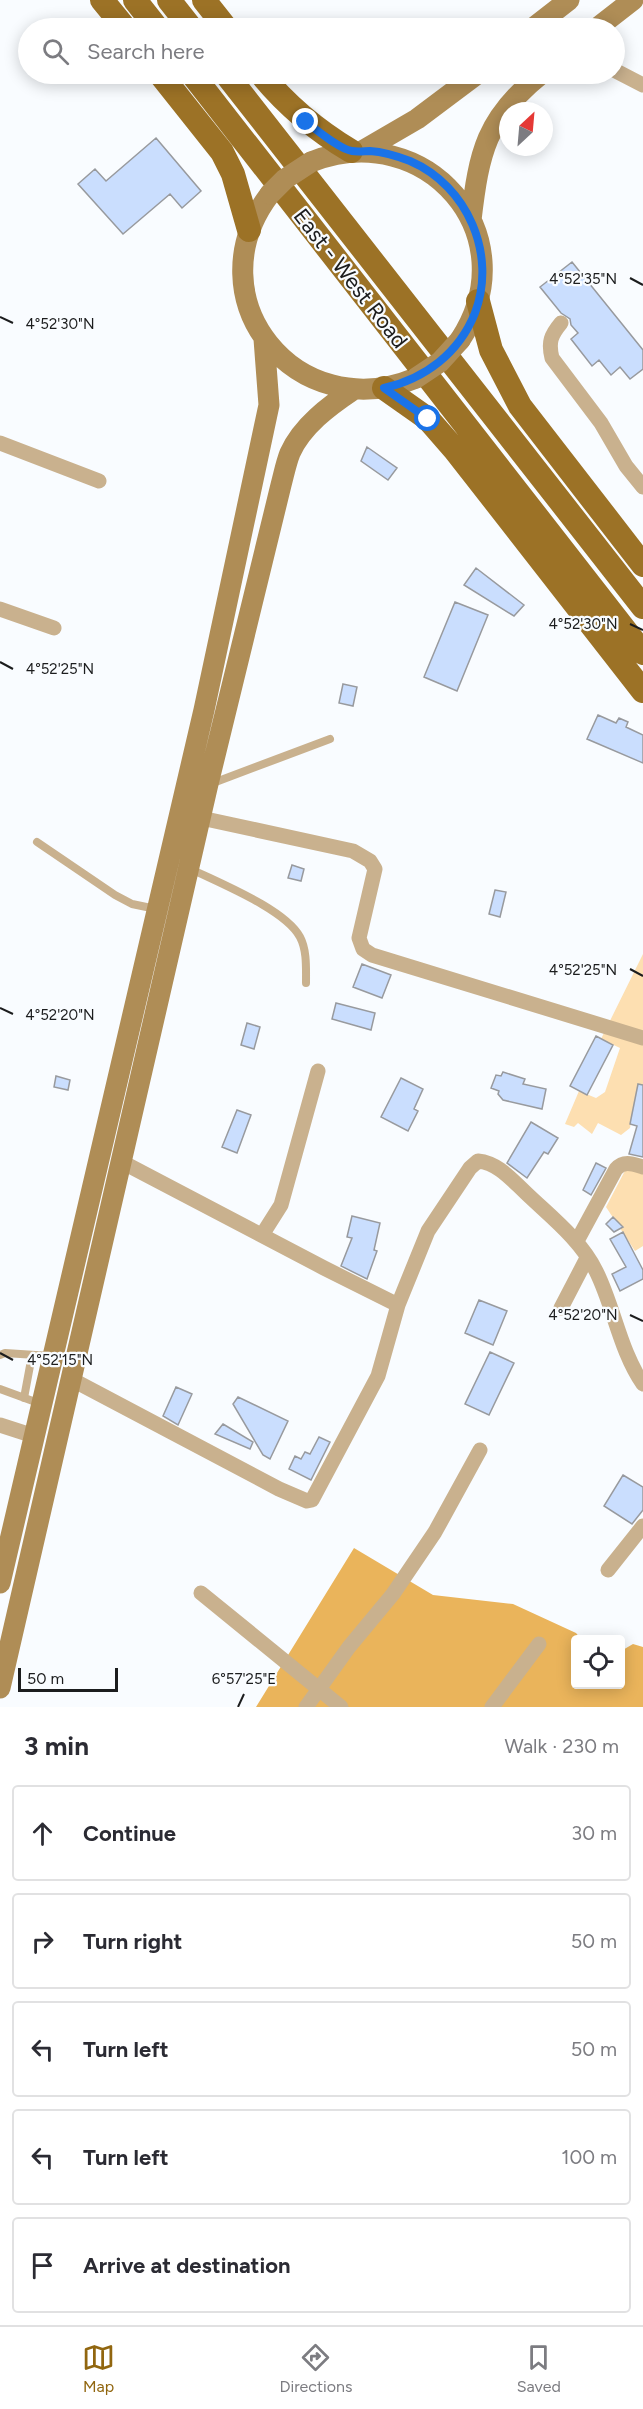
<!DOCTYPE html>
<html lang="en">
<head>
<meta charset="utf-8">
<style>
	body { margin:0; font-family:Figtree,sans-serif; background:#f7f7f7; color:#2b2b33 }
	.controls { position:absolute; right:18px; bottom:18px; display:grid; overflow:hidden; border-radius:6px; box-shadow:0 3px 15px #0003 }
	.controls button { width:54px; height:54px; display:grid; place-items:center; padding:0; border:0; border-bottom:2px solid #e1e1e2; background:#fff; color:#2b2b33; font:30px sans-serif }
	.compass { position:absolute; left:499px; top:102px; width:54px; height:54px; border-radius:50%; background:#fff; box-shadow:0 3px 15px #0003; rotate:26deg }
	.scale { position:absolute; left:18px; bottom:15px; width:100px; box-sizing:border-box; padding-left:6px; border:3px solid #1c1d1e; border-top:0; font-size:16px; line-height:21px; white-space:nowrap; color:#1c1d1e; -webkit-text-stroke:4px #f9fcff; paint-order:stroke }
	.stop { position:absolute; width:18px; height:18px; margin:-14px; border:4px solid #1a73e8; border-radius:50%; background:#fff }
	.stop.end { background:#1a73e8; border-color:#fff; box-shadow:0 2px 6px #0008 }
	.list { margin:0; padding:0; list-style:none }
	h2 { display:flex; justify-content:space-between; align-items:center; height:78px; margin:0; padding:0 24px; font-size:26px }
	h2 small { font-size:20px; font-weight:400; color:#7c7c81 }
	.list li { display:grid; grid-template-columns:39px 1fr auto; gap:18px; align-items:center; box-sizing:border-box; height:96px; margin:0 12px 12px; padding:0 12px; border:2px solid #e1e1e2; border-radius:6px }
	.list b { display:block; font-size:22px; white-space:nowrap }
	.list em { font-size:20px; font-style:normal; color:#7c7c81 }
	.icon { flex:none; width:33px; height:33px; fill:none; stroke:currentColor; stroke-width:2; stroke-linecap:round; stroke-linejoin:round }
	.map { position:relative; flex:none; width:643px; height:1707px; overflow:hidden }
	.search { position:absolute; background:#fff; box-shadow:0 3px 15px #0003; left:18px; right:18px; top:18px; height:66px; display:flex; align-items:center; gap:15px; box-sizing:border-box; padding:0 21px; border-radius:33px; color:#7c7c81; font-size:22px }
	.sheet { height:618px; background:#fff }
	nav { display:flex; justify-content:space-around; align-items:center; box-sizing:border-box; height:84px; border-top:2px solid #e1e1e2; background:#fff; font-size:16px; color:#7c7c81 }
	nav a { display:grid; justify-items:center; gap:3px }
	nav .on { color:#91660f }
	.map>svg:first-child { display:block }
</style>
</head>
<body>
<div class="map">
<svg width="643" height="1707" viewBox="0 0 643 1707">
	<rect width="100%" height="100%" fill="#f9fcff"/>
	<path fill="#fddfb1" d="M643 954V1102L635 1101 630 1128 621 1135 598 1123 592 1134 578 1123 574 1127 565 1124 579 1091 596 1098 605 1092 620 1048 601 1039Z
		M629 1163 643 1165V1246L635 1251 606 1207Z"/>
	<path fill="#eab45b" d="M354 1548 433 1595 513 1604 576 1633 581 1639 576 1640V1684H620L621 1651 633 1644 643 1647V1707H256Z"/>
	<path fill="#cadefe" stroke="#989a9e" stroke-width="1.5" d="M156 138 201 191 182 208 170 194 123 234 78 184 95 169 106 181Z
		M572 262 643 350V369L630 379 620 367 611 375 599 360 592 366 571 339 578 333 571 325 570 319 561 313 540 287Z
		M367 447 397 468 388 480 361 461Z
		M476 568 524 605 514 616 464 585Z
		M455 602 488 615 457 691 424 677Z
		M343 684 357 687 353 706 339 703Z
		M598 715 616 723 619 718 628 722 626 727 643 735V763L587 739Z
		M292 865 304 869 301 881 288 878Z
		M495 890 506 892 500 917 489 914Z
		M362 964 391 975 382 998 353 987Z
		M336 1003 375 1013 371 1030 332 1019Z
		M247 1023 260 1027 254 1049 241 1045Z
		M596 1036 613 1045 587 1095 570 1086Z
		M503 1072 525 1079 523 1084 546 1089 542 1109 503 1100 498 1094 499 1091 491 1088 496 1075 501 1076Z
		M56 1076 70 1080 68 1090 54 1087Z
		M401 1078 423 1089 414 1109 418 1111 408 1131 381 1117Z
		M638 1084 643 1085V1157L629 1154 637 1126 630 1124Z
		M237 1110 251 1115 237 1153 222 1147Z
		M531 1122 558 1138 548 1154 544 1152 527 1178 507 1163Z
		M596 1163 606 1168 591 1195 583 1190Z
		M352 1216 380 1223 374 1250 377 1251 367 1279 341 1266 352 1238 347 1237Z
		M613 1217 623 1227 614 1232 606 1224Z
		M623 1232 643 1270V1279L620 1291 612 1274 626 1267 610 1239Z
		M479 1300 507 1311 493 1345 465 1333Z
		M490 1352 514 1363 489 1415 465 1404Z
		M176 1387 192 1394 178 1425 163 1416Z
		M238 1397 288 1421 270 1459 263 1455 233 1404Z
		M223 1424 253 1442 250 1449 215 1434Z
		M319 1437 330 1442 311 1480 289 1469 295 1456 301 1459 305 1452 310 1454Z
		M623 1475 643 1487V1510L632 1524 604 1506Z"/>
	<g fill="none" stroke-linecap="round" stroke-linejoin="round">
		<path stroke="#c9b18e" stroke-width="8" d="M213 783 330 739
			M37 842 115 895 132 904 156 909
			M191 869C219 883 285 909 300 937 307 950 306 968 306 983
			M0 1355 5 1353 51 1356
			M0 1389 41 1404
			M24 1398 32 1355"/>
		<path stroke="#c9b18e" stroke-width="15" d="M614 70 643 85
			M561 323C551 335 548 342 552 358L601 423 626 466 643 487
			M0 443 99 481
			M0 609 54 628
			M201 818 353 851 370 861 375 869 359 938 363 949 372 955 643 1038
			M122 1162 324 1268 398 1305
			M262 1235 281 1205 318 1071
			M577 1241 616 1169C624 1160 633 1164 643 1167
			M561 1308 587 1258
			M71 1379 279 1489 307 1501 312 1500 378 1376 398 1305 428 1231 470 1168 478 1161C498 1163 511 1179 526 1193 551 1217 580 1239 596 1271 614 1307 620 1351 643 1384
			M0 1425 34 1436
			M608 1570 643 1526
			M201 1593 341 1707
			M306 1707 349 1647 393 1594 435 1532 480 1450
			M492 1707 539 1644"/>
		<path stroke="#af8d56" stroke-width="21" d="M533 28 569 0
			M597 28 633 0
			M362 151 417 119 477 74
			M311 162C426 117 529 235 460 340
			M270 194C191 298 297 428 416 378
			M471 220C479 152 486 118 541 74
			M0 1583 204 710 269 405 264 339
			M0 1688 208 784 281 485C284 474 286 463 290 453 302 426 329 406 353 390"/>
		<path stroke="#9c7226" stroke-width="24" d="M102 0 125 28
			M135 0 157 28
			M169 0 191 28
			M204 0 226 28
			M160 74 222 152 233 174 249 230
			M192 74 643 653
			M226 74 643 607
			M261 74C287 106 316 130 351 151
			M478 301 491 350 520 406 643 565
			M384 388 428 419 455 450 643 691"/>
		<path stroke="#af8d56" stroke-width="21" d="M270 194 285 179 311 162
			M416 378 440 362 460 340"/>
	</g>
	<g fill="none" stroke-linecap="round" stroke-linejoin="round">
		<path stroke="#1a73e8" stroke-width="8" d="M306 122C317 130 339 149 352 151 358 152 365 151 370 151 384 152 397 156 410 161 468 186 497 255 475 313 459 353 425 379 384 388L428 419"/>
	</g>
	<path fill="none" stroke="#1c1d1e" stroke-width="2" d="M630 278 643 285M0 317 13 323M630 624 643 630M0 662 13 669M630 969 643 976M0 1008 13 1014M630 1315 643 1321M0 1353 13 1360M238 1707 244 1694"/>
	<g text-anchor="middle" stroke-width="4.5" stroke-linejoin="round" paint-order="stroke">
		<g font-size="22" fill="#1c1d1e" stroke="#f9fcff">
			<text transform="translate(351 278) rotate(52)" y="8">East - West Road</text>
		</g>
	</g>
	<g font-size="15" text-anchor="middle" fill="#1c1d1e" stroke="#f9fcff" stroke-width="4.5" stroke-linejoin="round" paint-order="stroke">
		<text x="583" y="284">4°52'35"N</text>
		<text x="60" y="329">4°52'30"N</text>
		<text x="583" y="629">4°52'30"N</text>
		<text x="60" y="674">4°52'25"N</text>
		<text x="583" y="975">4°52'25"N</text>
		<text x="60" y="1020">4°52'20"N</text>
		<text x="583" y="1320">4°52'20"N</text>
		<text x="60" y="1365">4°52'15"N</text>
		<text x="244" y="1684">6°57'25"E</text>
	</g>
</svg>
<div class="controls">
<button><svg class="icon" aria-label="locate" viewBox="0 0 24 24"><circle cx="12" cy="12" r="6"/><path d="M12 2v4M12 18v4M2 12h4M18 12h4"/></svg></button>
</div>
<svg class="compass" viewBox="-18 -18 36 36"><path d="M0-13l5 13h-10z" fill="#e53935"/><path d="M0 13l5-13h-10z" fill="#7c7c81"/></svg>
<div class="scale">50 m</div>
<div class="stop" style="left:428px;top:419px"></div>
<div class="stop end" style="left:306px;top:122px"></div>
<div class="search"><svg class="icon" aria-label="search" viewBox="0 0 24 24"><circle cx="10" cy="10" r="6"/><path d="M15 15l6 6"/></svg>Search here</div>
</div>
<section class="sheet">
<h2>3 min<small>Walk · 230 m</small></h2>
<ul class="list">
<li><svg class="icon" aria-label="ahead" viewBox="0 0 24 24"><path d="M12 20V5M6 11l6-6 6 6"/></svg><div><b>Continue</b></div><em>30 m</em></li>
<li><svg class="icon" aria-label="right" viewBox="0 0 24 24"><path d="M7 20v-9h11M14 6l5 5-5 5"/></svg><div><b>Turn right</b></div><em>50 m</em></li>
<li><svg class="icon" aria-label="left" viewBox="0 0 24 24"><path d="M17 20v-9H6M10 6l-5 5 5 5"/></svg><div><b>Turn left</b></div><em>50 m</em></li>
<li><svg class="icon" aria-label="left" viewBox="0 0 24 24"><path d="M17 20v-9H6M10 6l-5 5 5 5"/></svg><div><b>Turn left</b></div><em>100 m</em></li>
<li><svg class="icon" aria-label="arrive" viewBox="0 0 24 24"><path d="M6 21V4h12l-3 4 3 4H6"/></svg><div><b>Arrive at destination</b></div></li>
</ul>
</section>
<nav>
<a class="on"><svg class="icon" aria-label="map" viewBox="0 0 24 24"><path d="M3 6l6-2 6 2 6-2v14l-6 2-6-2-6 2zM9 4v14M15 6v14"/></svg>Map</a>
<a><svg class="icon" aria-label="directions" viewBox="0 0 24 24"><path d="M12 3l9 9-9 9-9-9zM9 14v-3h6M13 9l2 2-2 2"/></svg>Directions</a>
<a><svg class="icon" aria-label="saved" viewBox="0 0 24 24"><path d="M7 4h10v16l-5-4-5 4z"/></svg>Saved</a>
</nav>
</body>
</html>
